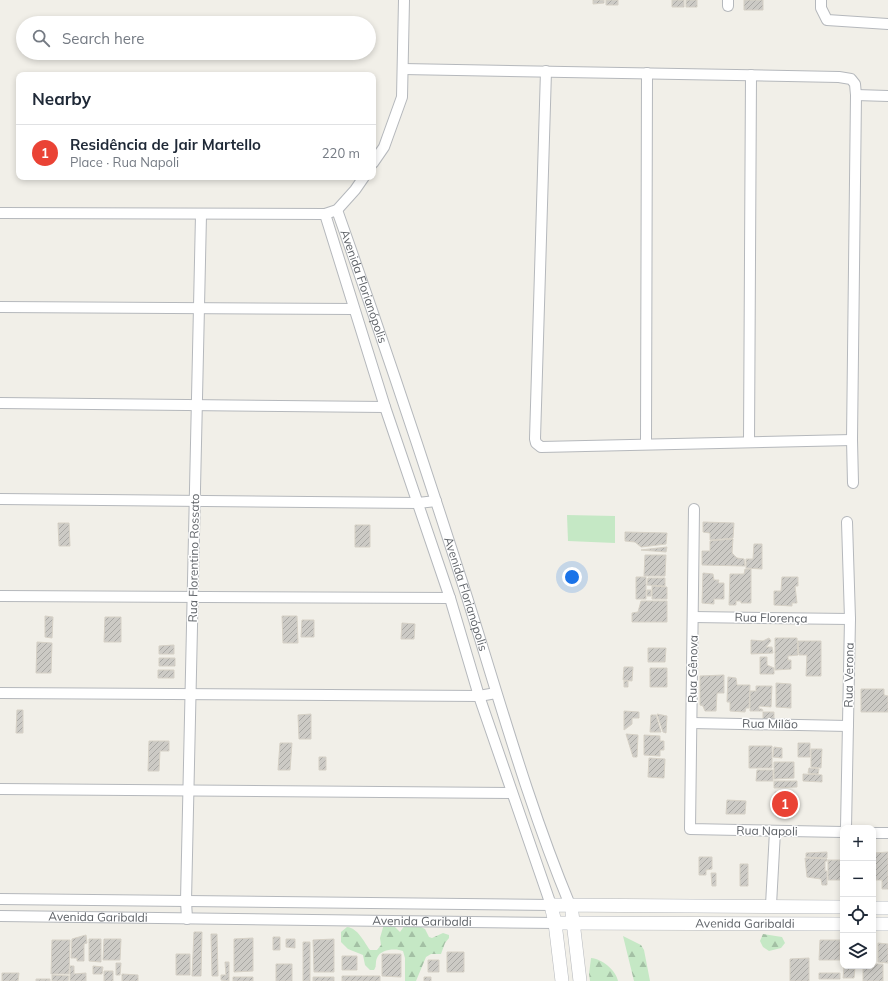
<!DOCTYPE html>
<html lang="en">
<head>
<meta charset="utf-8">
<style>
	body { margin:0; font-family:Mulish,sans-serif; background:#f2f2f3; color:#1f2937 }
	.controls { position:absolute; right:12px; bottom:12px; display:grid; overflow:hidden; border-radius:8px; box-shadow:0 2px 6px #0003 }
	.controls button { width:36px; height:36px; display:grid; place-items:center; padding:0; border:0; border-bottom:1px solid #e0e1e3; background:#fff; color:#1f2937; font:20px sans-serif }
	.you { position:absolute; left:572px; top:577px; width:14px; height:14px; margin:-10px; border:3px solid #fff; border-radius:50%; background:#1a73e8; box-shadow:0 0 0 6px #1a73e833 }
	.badge { display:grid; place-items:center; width:26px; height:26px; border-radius:50%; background:#ea4335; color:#fff; font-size:13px; font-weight:700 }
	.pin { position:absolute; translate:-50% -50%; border:2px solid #fff; box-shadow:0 1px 4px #0006 }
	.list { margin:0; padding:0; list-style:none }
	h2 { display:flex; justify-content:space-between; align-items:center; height:52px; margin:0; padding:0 16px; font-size:17px }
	h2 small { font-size:13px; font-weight:400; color:#747a83 }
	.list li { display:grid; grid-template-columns:26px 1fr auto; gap:12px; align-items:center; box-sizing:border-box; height:56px; padding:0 16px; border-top:1px solid #e0e1e3 }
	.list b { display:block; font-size:15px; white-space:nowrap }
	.list p { margin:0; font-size:13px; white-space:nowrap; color:#747a83 }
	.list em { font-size:13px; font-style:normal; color:#747a83 }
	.icon { flex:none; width:22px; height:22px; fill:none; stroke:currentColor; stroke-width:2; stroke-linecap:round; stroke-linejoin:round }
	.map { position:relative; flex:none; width:888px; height:981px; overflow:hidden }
	.search { position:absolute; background:#fff; box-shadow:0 2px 6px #0003; left:16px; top:16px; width:360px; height:44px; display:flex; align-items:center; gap:10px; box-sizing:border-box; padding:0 14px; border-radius:22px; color:#747a83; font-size:15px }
	.panel { position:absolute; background:#fff; box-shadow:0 2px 6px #0003; left:16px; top:72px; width:360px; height:108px; border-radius:8px }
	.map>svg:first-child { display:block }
</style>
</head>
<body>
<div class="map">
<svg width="888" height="981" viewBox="0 0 888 981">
	<defs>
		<pattern id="forest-firs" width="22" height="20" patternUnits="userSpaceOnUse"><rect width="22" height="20" fill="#c5e8c5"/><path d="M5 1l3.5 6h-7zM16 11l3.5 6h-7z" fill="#a3c0a4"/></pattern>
		<pattern id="building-hatch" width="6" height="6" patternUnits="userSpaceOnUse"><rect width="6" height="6" fill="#cccac5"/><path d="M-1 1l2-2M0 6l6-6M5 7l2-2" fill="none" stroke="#a9a8a4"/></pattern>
	</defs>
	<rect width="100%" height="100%" fill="#f1efe8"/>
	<path fill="#c5e8c5" d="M567 515 615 516V543L568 541Z"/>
	<path fill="url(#forest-firs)" d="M384 924 393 925 400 932 405 925 419 926 425 929 429 937 432 938 443 933 449 935V938L445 943 441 954H431L426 957 416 981H405V958L403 951C396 948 380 949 377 958 375 962 377 966 374 970H370L365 965 363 955 348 949 341 942V932L347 927C358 928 364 942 370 950H377L381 945 380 938Z
		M763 934 782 937 785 943 781 948 769 951 763 947 760 941Z
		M623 936 641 945 644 950 650 981H634Z
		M591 958C602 959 616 970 618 981H590L589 974Z"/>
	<path fill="url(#building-hatch)" stroke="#d6d1c6" d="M593 0H604V3L593 4Z
		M606 0H618V5H606Z
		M672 0H684V7H672Z
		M686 0H697V7H686Z
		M744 0H763V10H744Z
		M703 522 734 523 733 538 710 540V533L703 532Z
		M58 523H69L70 546H59Z
		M355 525H370V547H355Z
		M625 532 667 533 666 544 641 547 635 542 625 541Z
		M733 539 732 553 737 558 744 559 745 566 702 565V551H710V541Z
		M754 544H762V569L746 568V559H753Z
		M667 547 666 552 641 550Z
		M645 555H666L665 576H644Z
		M745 569H751V603H741V601H736V605H729L730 574H744Z
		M703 573 713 574 714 580H719L718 583H724V599H714V604L702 603Z
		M636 577H646V599H636Z
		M782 577H798V586H795L797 603H792V606L774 605V591H781Z
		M648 578H665V586L647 585Z
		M652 586 667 587V599H652Z
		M647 590H651V596H647Z
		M641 601H667V622H632V613L638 612Z
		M45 616 53 617 52 638 45 637Z
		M282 616H297L298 643H283Z
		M105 617H121V642H104Z
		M302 620H314V637H301Z
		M402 623 415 624 414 639H401Z
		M769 638 771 641 766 647H772L773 653 751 654V640L763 641Z
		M775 638H797L798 655 788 656V660H791V669L775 670Z
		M798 641H821V676H806L807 655H799Z
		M37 642 52 643 51 673H36Z
		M174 645V654H159V646Z
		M648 648H666L665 662H648Z
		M760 657H767V665L774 668V674H760Z
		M159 658H175V666H159Z
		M624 667H633L632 681 623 680Z
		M650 668H667V687H650Z
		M158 670H174V678H158Z
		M724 675V693H717L716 711H705L703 706 700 705V676Z
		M728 677 736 678 737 685H750L749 708H746L745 712 730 711V702H727Z
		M624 681H628V687H624Z
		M776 683 791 684V708L776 707Z
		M756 686H772L771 707 759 706V709H762L763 711H750V691H756Z
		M861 689H884V695L888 696V712H861Z
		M17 710H23V733H16Z
		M624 711 639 712V718H632V724L624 730Z
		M763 712H774V723H763Z
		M311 714V739H299L298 715Z
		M657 714 667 716 666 733 663 732Z
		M651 715H656L661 732H650Z
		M626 734 638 735 637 757H633Z
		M644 735 660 736V741H664V750H660V756L644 755Z
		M149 741H169V751H160L159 771H148Z
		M280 743H292L290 770H278Z
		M798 743H810V757H798Z
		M749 746H772V768H749Z
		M774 747 782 748V758L773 757Z
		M811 749H822L821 768 811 767Z
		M319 757H326V770H319Z
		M649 758 665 759 664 778 648 777Z
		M774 762H794V778L774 779Z
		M809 768 819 769 818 774 808 773Z
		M757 770H773V781H756Z
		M803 774 822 775V782L803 781Z
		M774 781H797V787L774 788Z
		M775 792H794V816H776Z
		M727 800 746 801 745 814H726Z
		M827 852V858L806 857V853Z
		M888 852V889H882V880H873V853Z
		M699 857H712V869L706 870V875H699Z
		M805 858 827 859V861H825V871H827V885H822L821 879 807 877Z
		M828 860H843V880H828Z
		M740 864H748V886H740Z
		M711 873H716V886H712Z
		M194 932H202L201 976H192Z
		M211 934H217L218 976H212Z
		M86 935 87 943 84 944V961H77V958H71L72 939Z
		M273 937H280V950H273Z
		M253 938V971L234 972V939Z
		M89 939H101V962L89 961Z
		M104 939H121L120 960H103Z
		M286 939H295V948L286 947Z
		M334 939V972H314L313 940Z
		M52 940H70L69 974H51Z
		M820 940H840V960H819Z
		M303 942H310V981H303Z
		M878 943 888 944V963L878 962Z
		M447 952H464V972H447Z
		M176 954H190V975H176Z
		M382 954H401V977L382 976Z
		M342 956H357V970H342Z
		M809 958V981H790V959Z
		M428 960H439V972H428Z
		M225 962H229V981L221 980V975H226Z
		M116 963H121L120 975H116Z
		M276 964H292V981H276Z
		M873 964H883V981H863V966H873Z
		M70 966H74V974L86 973V981H70Z
		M93 966 103 967 102 974H93Z
		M844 967H855L854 978H843Z
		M104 971H113V981H104Z
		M2 973H19L18 981H2Z
		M819 973H840V979H819Z
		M122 974 138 975V981H122Z
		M52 975 69 976 68 981H52Z
		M342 976H380V981H342Z
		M233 977H253V981H233Z
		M313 977H334V981H313Z
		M424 977H431V981H424Z
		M36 979H50V981H36Z"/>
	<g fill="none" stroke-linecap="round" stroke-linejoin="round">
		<defs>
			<g id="minor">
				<path d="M728 0V6"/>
				<path d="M821 0V8L827 20 888 24"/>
				<path d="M403 69 839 77 851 79 855 84 856 95 852 440 853 483"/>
				<path d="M546 71 535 439 536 443 541 447 852 440"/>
				<path d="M856 95 888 96"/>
				<path d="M373 163 384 147 402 97 404 0"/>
				<path id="s1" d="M337 210C382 337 425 466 466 594 499 698 528 804 570 905"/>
				<path d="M0 213 325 214 337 210 355 190 364 177"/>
				<path d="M0 307 354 309"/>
				<path d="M0 403 385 407"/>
				<path d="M749 442 751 75"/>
				<path d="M646 443 647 73"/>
				<path d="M0 499 418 503 436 501"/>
				<path d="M694 509 690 829 843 832"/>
				<path d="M0 596 450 598"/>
				<path d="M693 617 850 619"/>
				<path d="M0 693 479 696 496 693"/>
				<path d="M692 723 848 726"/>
				<path d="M0 789 512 793"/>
				<path d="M846 828 850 619 847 522"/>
				<path d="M873 833H888"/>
				<path d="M0 899 551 905 479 696 450 598 385 407 325 214"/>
				<path d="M771 905 775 831"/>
				<path id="s2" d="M0 916 555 923"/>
				<path d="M187 919 186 901 201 215"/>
			</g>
			<g id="tertiary">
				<path d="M873 908H888"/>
				<path d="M572 913 580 981"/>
				<path id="s3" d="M555 923 843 924"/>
				<path d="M873 924H888"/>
				<path d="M562 981 555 923 551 905 843 907"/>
			</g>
		</defs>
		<use href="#minor" stroke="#b5b8bc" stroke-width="12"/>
		<use href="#tertiary" stroke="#b5b8bc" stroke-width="14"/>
		<use href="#minor" stroke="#fff" stroke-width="10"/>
		<use href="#tertiary" stroke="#fff" stroke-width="13"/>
	</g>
	<g text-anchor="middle" stroke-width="3" stroke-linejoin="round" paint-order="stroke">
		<g font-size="12" fill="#5f6368" stroke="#fff">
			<text dy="4" stroke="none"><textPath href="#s1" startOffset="81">Avenida Florianópolis</textPath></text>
			<text transform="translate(194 558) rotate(-89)" y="4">Rua Florentino Rossato</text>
			<text dy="4" stroke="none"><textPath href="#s1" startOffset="405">Avenida Florianópolis</textPath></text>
			<text transform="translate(771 618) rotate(1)" y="4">Rua Florença</text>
			<text transform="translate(693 669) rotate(-89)" y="4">Rua Gênova</text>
			<text transform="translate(849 675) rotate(-89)" y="4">Rua Verona</text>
			<text transform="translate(770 724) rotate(1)" y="4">Rua Milão</text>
			<text transform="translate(767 831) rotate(1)" y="4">Rua Napoli</text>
			<text dy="4" stroke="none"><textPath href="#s2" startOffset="98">Avenida Garibaldi</textPath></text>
			<text dy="4" stroke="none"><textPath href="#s2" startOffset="422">Avenida Garibaldi</textPath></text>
			<text dy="4" stroke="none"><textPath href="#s3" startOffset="190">Avenida Garibaldi</textPath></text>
		</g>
	</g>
</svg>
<div class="controls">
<button>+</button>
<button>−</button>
<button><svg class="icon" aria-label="locate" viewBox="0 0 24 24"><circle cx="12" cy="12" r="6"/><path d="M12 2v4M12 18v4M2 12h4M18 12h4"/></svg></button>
<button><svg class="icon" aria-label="layers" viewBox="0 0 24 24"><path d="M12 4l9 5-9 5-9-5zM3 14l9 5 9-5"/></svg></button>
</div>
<div class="you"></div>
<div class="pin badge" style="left:785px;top:804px">1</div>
<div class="search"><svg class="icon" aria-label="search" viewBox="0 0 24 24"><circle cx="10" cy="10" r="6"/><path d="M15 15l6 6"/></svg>Search here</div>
<section class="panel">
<h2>Nearby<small></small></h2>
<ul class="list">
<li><span class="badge">1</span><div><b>Residência de Jair Martello</b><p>Place · Rua Napoli</p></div><em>220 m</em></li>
</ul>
</section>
</div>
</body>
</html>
